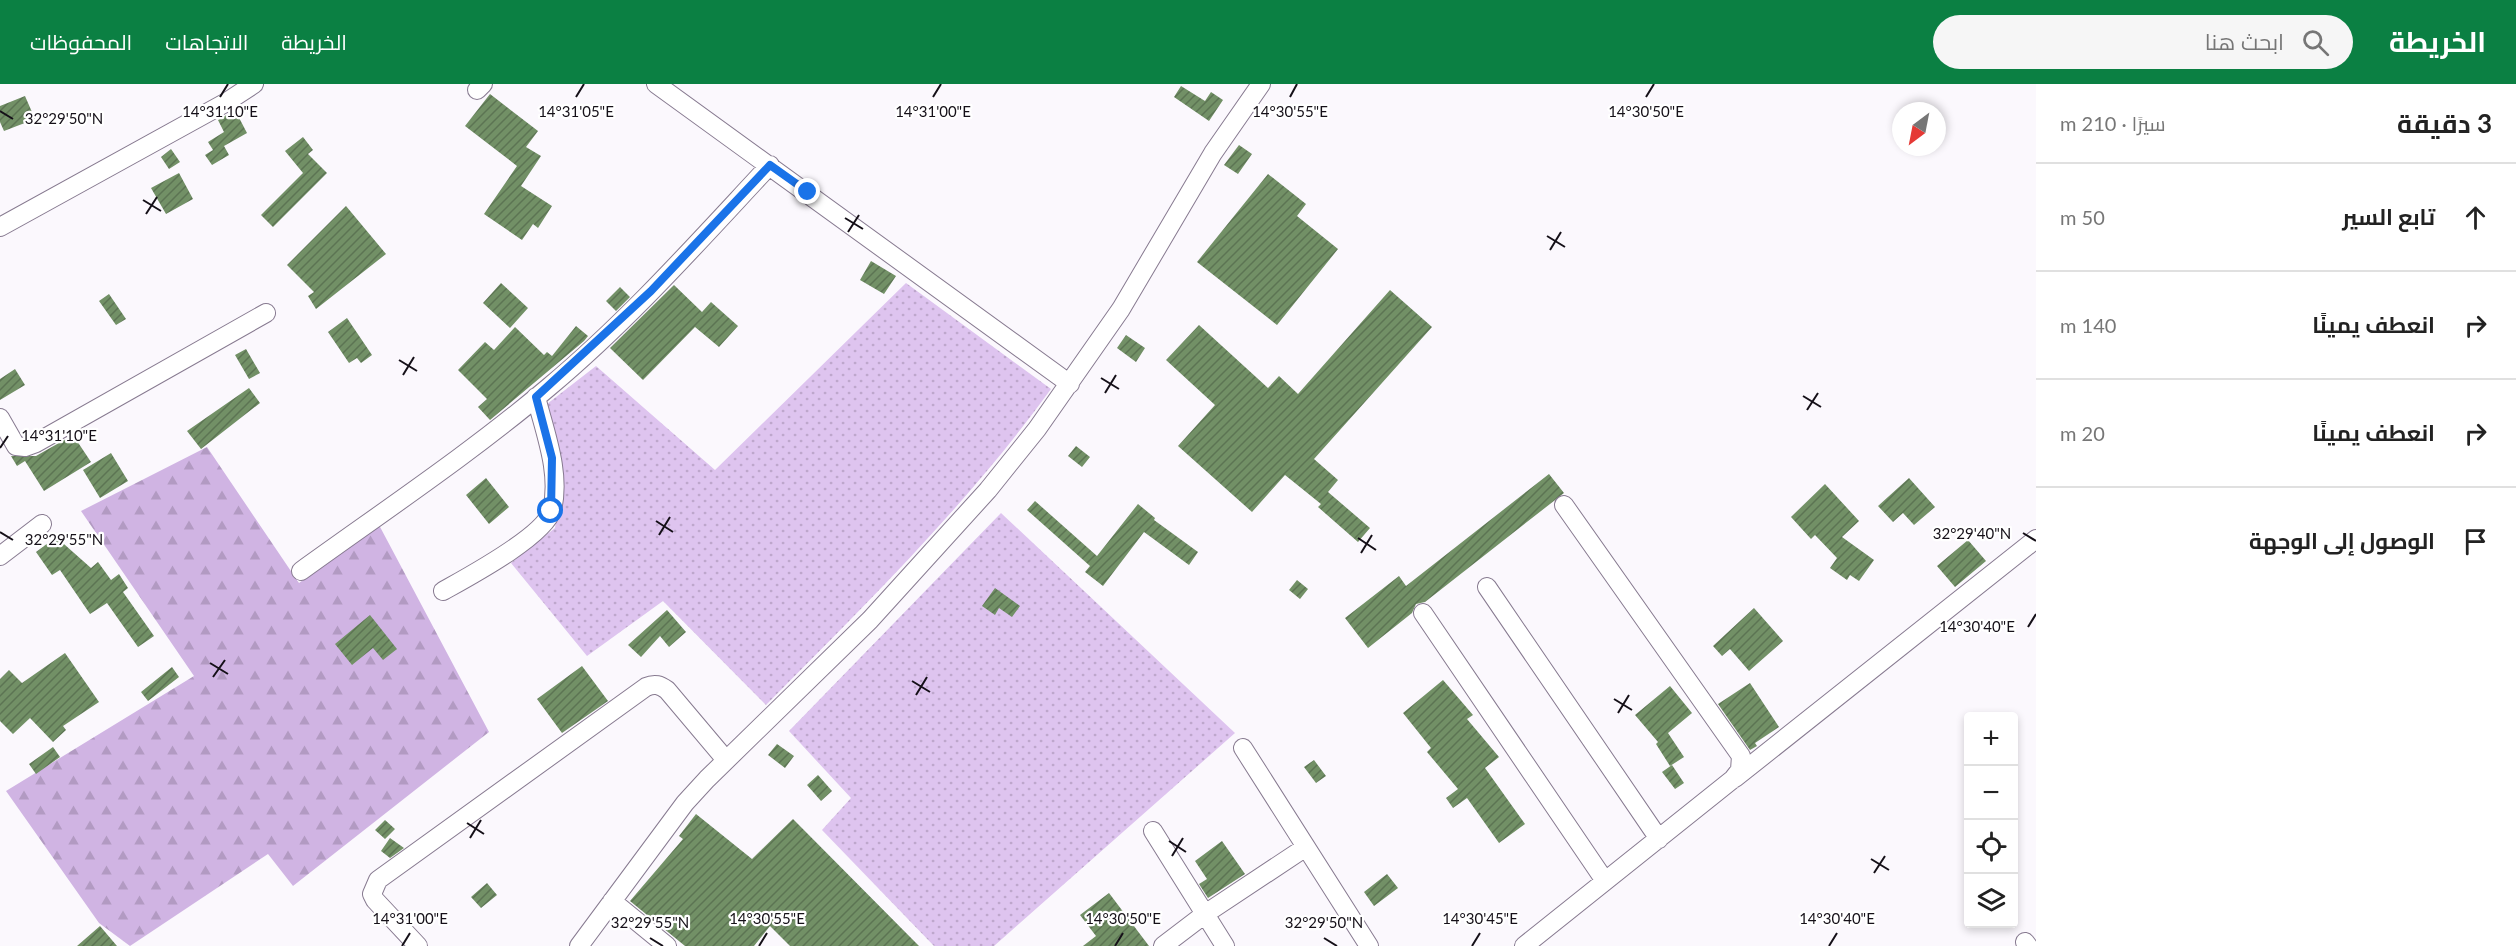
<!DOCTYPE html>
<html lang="ar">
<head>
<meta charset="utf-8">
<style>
	body { margin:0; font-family:Lato,Cairo,sans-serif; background:#f6f6f6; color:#222; direction:rtl }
	.controls { position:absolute; right:18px; bottom:18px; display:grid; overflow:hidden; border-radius:6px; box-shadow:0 3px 9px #0003 }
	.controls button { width:54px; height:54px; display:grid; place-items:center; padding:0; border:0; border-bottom:2px solid #e0e0e0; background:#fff; color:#222; font:30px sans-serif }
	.compass { position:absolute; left:1892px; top:18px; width:54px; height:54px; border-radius:50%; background:#fff; box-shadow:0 3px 9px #0003; rotate:212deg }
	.stop { position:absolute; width:18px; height:18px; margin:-14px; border:4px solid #1a73e8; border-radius:50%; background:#fff }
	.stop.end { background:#1a73e8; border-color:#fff; box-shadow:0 2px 6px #0008 }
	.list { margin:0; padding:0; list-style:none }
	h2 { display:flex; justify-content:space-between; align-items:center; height:78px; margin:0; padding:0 24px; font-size:26px }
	h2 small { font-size:20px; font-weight:400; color:#767676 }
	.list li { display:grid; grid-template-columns:39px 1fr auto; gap:18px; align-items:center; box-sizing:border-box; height:108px; padding:0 24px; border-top:2px solid #e0e0e0 }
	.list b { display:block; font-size:22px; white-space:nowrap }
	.list em { font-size:20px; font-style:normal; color:#767676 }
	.icon { flex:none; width:33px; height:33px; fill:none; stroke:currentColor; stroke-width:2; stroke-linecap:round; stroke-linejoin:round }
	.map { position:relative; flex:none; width:2036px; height:862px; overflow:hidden; direction:ltr }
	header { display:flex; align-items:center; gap:36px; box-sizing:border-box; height:84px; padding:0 30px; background:#0b8043; color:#fff }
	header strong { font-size:28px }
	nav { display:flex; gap:33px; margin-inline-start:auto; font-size:21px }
	.search { width:420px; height:54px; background:#f6f6f6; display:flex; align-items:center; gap:15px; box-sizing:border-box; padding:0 21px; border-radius:33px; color:#767676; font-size:22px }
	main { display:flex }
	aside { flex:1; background:#fff }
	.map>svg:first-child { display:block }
</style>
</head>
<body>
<header>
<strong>الخريطة</strong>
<div class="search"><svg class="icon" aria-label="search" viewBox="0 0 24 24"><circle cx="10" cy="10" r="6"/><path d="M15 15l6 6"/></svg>ابحث هنا</div>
<nav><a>الخريطة</a><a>الاتجاهات</a><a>المحفوظات</a></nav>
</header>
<main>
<aside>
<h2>3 دقيقة<small>سيرًا · 210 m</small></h2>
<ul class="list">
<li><svg class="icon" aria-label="ahead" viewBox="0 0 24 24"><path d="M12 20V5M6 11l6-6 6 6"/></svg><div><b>تابع السير</b></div><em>50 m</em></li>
<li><svg class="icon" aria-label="right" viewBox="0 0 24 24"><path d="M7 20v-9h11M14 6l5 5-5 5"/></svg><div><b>انعطف يمينًا</b></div><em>140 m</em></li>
<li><svg class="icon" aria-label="right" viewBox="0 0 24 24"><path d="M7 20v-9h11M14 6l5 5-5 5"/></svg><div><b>انعطف يمينًا</b></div><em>20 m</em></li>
<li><svg class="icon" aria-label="arrive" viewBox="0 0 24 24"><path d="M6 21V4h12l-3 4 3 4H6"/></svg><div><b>الوصول إلى الوجهة</b></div></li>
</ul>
</aside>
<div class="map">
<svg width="2036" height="862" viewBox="0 0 2036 862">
	<defs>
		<pattern id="green-dots" width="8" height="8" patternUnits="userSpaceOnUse" patternTransform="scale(1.5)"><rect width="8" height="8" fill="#dec4ef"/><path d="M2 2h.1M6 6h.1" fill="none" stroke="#bea7cc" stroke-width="1.8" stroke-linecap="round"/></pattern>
		<pattern id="forest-firs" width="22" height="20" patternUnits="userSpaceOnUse" patternTransform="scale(1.5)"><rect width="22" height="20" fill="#d0b4e3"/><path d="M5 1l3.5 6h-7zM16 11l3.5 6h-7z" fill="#b29ac2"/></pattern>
		<pattern id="building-hatch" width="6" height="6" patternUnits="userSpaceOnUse" patternTransform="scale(1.5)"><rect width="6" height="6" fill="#729066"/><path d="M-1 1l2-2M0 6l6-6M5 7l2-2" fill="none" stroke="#5c7453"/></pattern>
	</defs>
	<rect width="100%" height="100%" fill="#fbf8fd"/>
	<path fill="url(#green-dots)" d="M906 199 1051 305C968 420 866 520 766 621L663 517 587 572 511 479 555 444 562 396 547 320 596 282 715 386Z
		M1001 429 1235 649 994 862H934L822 746 851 714 789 647Z"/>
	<path fill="url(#forest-firs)" d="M207 363 299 499 379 441 489 648 293 802 268 770 130 862 99 839 6 707 194 592 81 427Z"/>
	<path fill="url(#building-hatch)" d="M1181 2 1205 17 1211 8 1223 16 1209 37 1174 13Z
		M490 10 538 47 526 63 541 72 521 102 552 122 538 144 533 140 522 156 484 130 517 82 465 42Z
		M25 12 35 35 4 47 0 38V22Z
		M235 26 247 49 224 62 229 71 212 81 205 71 213 66 208 58 224 48 218 36Z
		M303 53 313 66 308 70 327 89 273 143 261 131 303 89 285 67Z
		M1239 61 1252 70 1238 90 1224 81Z
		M171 65 180 78 169 85 161 73Z
		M179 89 193 115 166 130 151 104Z
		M1268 90 1306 120 1297 132 1338 165 1277 241 1197 178Z
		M346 122 386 170 316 225 308 212 314 208 287 181Z
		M871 177 896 192 884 210 860 196Z
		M501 199 528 224 510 244 483 219Z
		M674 201 702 228 711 218 738 242 719 263 695 243 643 296 610 264Z
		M620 203 630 213 616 227 606 217Z
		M1390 206 1432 243 1314 375 1338 396 1328 408 1370 444 1358 458 1318 423 1321 420 1285 391 1252 428 1178 362 1215 321 1166 276 1199 241 1268 304 1279 292 1298 310Z
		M109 210 126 235 116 241 99 217Z
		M347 234 372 271 361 279 357 274 349 279 328 248Z
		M576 242 588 252 584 257 490 336 478 323 487 315 458 286 485 258 494 266 515 243 544 271 547 268 552 272Z
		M1126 251 1145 264 1136 278 1117 264Z
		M246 265 260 289 249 295 235 271Z
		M15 285 25 301 0 316V295Z
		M249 304 260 319 201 365 187 347Z
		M73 351 91 378 44 407 25 377 17 382 11 372H36Z
		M1076 362 1090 373 1082 383 1068 372Z
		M111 369 128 397 100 414 83 386Z
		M1549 390 1564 409 1425 518 1416 520 1412 529 1368 564 1345 534 1399 492 1406 502Z
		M486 394 509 423 489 440 466 411Z
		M1909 394 1935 423 1914 441 1903 429 1893 438 1878 422Z
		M1825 400 1859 437 1842 453 1874 476 1859 497 1850 491 1847 496 1830 484 1837 474 1815 451 1811 455 1791 433Z
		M1035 417 1097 472 1138 420 1155 434 1154 436 1198 468 1189 481 1144 448 1103 502 1085 488 1090 482 1027 426Z
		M56 453 91 484 98 478 111 496 119 490 128 504 123 508 154 552 138 563 107 519 90 530 60 486 52 491 36 468Z
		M1968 456 1986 477 1955 503 1937 482Z
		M1297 496 1308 505 1300 515 1289 506Z
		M995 504 1020 522 1012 533 999 524 995 531 982 522Z
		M1754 524 1783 557 1749 587 1730 565 1722 572 1713 562Z
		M667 526 686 548 669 563 660 552 641 573 628 561Z
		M370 531 397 565 383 576 373 564 352 581 335 560Z
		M65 569 99 618 63 642 66 646 53 658 30 634 13 650 0 637V595L9 586 22 599Z
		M582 582 608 617 562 649 537 615Z
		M172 583 179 593 148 617 141 608Z
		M1443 596 1473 631 1467 635 1499 673 1485 684 1525 740 1499 759 1467 714 1453 724 1446 714 1458 705 1427 668 1431 664 1403 629Z
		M1750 599 1779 643 1755 659 1757 662 1750 666 1718 620Z
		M1670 602 1692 629 1668 649 1684 673 1670 682 1656 660 1658 658 1635 631Z
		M777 660 794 672 785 684 768 671Z
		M53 663 60 673 36 690 29 680Z
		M1314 676 1326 692 1316 699 1304 683Z
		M1672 681 1684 699 1675 705 1662 688Z
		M818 691 832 707 821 717 807 701Z
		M696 730 752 775 793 735 919 862H790L770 842 754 862H685L630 817 683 755 679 752Z
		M385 736 395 745 385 755 375 746Z
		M390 754 404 764 390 774 381 767Z
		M1222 757 1245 790 1208 814 1199 800 1207 795 1195 777Z
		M1387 790 1398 804 1374 822 1364 808Z
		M487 799 497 811 481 824 471 813Z
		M1109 809 1149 862H1083L1096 852 1080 831Z
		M100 842 117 862H77Z"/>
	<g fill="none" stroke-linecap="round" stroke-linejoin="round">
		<defs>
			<path id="minor" d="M656 0 1070 300
				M477 6 483 0
				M0 143 225 19 254 0
				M0 334 16 362 25 363 36 359 266 229
				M0 472 42 440
				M301 487C384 427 471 369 549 303 629 236 699 157 770 81
				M1487 503 1659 755
				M443 507C468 493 545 452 552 426 561 389 545 349 536 313
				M1423 529 1605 797
				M1243 664 1369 862
				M1735 694 2036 455
				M1153 747 1225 862
				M612 817 667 862
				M2025 858 2028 862
				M418 862 375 816 372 810 378 796 646 603C655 599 660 601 667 606L726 676
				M579 862 685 719 707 695 870 536 988 406 1037 345 1121 225 1213 69 1261 0
				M1163 862 1205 830 1306 763
				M1524 862 1733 695 1740 686 1741 672 1564 421"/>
		</defs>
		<use href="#minor" stroke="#877a90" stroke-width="20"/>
		<use href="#minor" stroke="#fff" stroke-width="18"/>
	</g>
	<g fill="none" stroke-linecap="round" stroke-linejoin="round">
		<path stroke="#1a73e8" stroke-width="8" d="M551 427 552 374 536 313 651 207 770 81 808 108"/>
	</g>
	<path fill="none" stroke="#151018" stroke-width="2" d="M220 13 228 0M576 13 584 0M933 13 941 0M1290 13 1297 0M1646 13 1654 0M0 27 13 35M143 116 161 127M146 130 157 113M845 134 863 145M848 148 859 131M1547 152 1565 163M1550 166 1561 148M399 276 417 287M403 291 414 273M1101 294 1119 305M1105 309 1116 291M1803 312 1821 323M1807 326 1818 309M0 364 8 352M656 437 673 448M0 448 13 456M2023 449 2036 457M659 451 670 433M1358 454 1376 466M1361 469 1372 451M2028 543 2036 530M210 579 228 590M213 593 225 576M912 597 930 608M916 611 927 593M1614 615 1632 626M1618 629 1629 611M467 739 484 750M470 754 481 736M1169 757 1186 768M1172 772 1183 754M1871 775 1889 786M1874 789 1885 772M650 854 663 862M1324 854 1337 862M402 862 410 849M759 862 767 849M1115 862 1123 849M1472 862 1480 849M1829 862 1837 849"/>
	<g font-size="15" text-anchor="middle" fill="#151018" stroke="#fff" stroke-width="4.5" stroke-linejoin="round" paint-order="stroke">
		<text x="220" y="33">14°31'10"E</text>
		<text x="576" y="33">14°31'05"E</text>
		<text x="933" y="33">14°31'00"E</text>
		<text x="1290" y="33">14°30'55"E</text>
		<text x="1646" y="33">14°30'50"E</text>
		<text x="64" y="40">32°29'50"N</text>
		<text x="59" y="357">14°31'10"E</text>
		<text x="1972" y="455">32°29'40"N</text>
		<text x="64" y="461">32°29'55"N</text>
		<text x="1977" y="548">14°30'40"E</text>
		<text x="410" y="840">14°31'00"E</text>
		<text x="767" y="840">14°30'55"E</text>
		<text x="1123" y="840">14°30'50"E</text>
		<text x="1480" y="840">14°30'45"E</text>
		<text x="1837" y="840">14°30'40"E</text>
		<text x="650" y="844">32°29'55"N</text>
		<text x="1324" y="844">32°29'50"N</text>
	</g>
</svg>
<div class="controls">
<button>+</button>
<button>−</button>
<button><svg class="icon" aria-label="locate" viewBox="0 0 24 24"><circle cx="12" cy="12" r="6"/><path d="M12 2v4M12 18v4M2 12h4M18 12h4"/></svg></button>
<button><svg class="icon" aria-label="layers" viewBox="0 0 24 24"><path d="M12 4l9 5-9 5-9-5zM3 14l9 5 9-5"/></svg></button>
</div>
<svg class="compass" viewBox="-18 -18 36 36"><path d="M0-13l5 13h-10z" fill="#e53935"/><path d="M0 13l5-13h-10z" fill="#767676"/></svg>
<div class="stop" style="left:551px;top:427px"></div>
<div class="stop end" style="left:808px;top:108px"></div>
</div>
</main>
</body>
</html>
